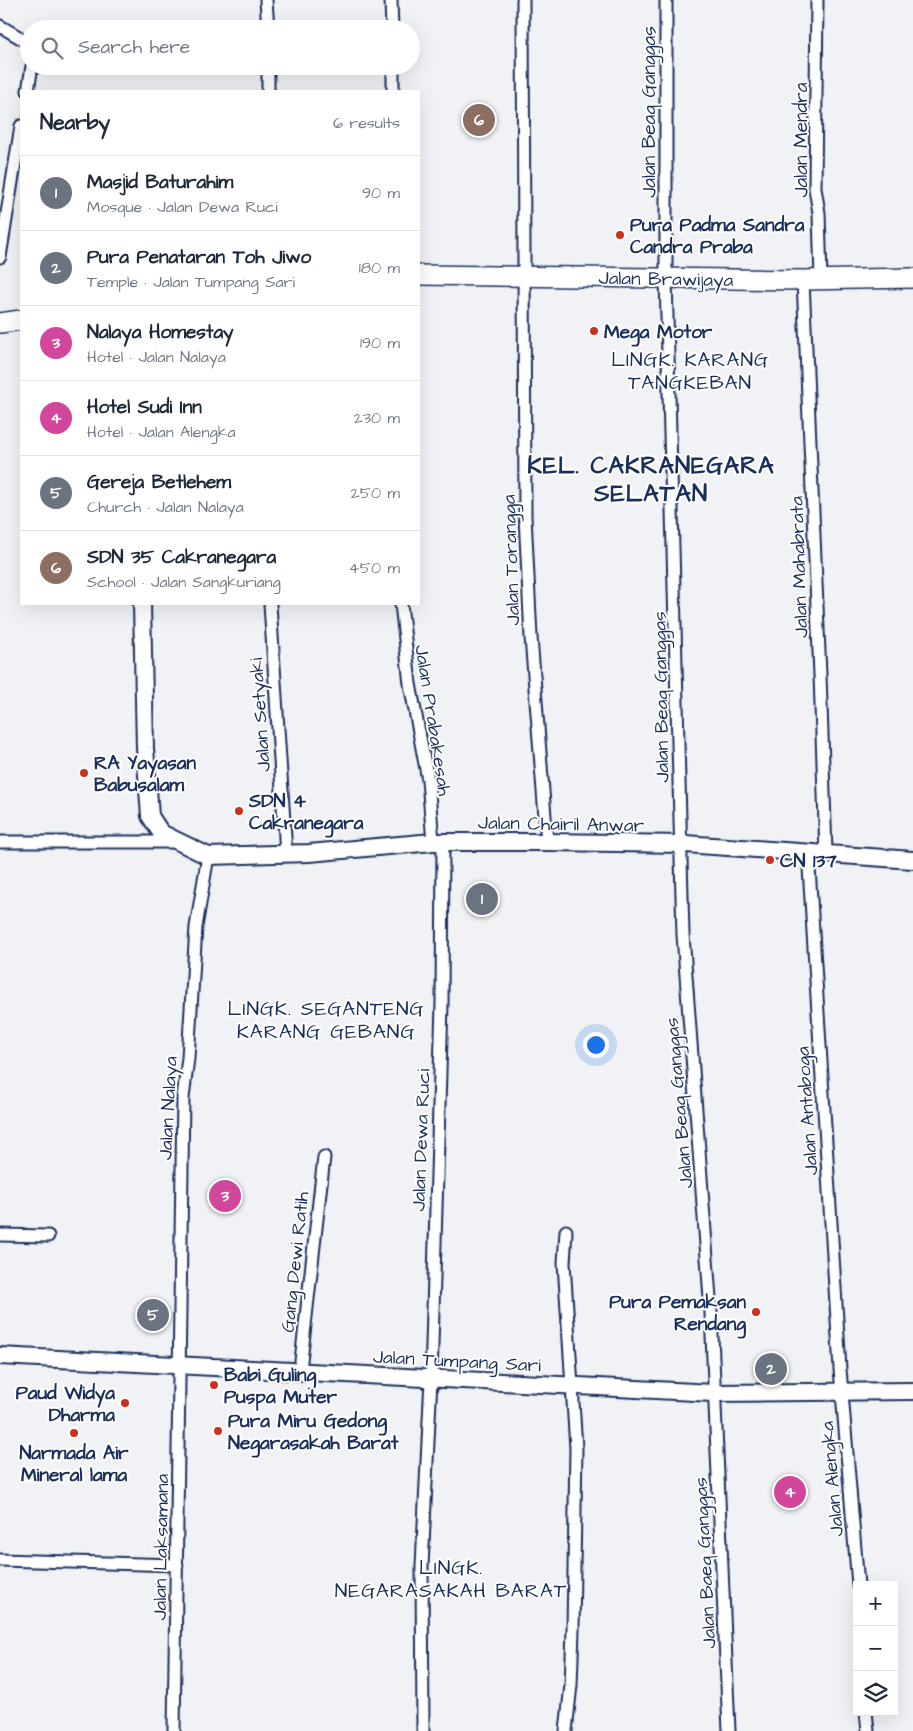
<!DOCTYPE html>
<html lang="en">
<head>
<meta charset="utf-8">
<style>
	body { margin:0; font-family:"Architects Daughter",sans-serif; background:#f6f6f7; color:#1f2937 }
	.controls { position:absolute; right:15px; bottom:15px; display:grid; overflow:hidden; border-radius:0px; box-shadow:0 5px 20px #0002 }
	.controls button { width:45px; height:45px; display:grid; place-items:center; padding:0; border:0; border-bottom:1px solid #e0e1e3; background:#fff; color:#1f2937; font:25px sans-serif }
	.you { position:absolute; left:595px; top:1044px; width:18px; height:18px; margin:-12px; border:4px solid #fff; border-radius:50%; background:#1a73e8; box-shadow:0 0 0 8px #1a73e833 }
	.badge { display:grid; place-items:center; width:32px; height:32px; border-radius:50%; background:#1a73e8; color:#fff; font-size:16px; font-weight:700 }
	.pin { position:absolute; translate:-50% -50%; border:2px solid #fff; box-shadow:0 1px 5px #0006 }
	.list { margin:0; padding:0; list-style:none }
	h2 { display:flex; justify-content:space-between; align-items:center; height:65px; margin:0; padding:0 20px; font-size:21px }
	h2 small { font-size:16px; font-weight:400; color:#747a83 }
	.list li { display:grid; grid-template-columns:32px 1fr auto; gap:15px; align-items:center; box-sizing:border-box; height:75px; padding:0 20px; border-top:1px solid #e0e1e3 }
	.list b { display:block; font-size:19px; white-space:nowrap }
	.list p { margin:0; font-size:16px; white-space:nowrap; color:#747a83 }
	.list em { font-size:16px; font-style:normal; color:#747a83 }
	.icon { flex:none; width:28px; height:28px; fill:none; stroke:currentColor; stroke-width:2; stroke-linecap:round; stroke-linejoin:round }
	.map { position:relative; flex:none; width:913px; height:1731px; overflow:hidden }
	.search { position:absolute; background:#fff; box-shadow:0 5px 20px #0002; left:20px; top:20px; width:400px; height:55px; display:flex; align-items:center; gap:12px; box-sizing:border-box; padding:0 18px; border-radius:28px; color:#747a83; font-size:19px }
	.panel { position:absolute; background:#fff; box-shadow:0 5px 20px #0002; left:20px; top:90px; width:400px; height:515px; border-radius:0px }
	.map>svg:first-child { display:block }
</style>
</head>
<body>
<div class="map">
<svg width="913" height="1731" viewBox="0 0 913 1731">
	<rect width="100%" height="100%" fill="#f1f2f5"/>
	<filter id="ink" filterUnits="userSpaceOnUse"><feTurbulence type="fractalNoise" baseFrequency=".02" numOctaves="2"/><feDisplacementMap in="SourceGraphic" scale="10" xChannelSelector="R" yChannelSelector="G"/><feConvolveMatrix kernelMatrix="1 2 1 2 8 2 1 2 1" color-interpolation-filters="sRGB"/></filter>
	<g filter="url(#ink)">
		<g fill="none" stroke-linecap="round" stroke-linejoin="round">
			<defs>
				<path id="street" d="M266 0 268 29
					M391 0 392 29
					M523 0 525 516 531 637 547 842
					M666 0V278L683 935 711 1312 729 1731
					M817 0 815 188 819 213 821 279
					M0 26 29 43
					M268 66V91
					M393 66V91
					M28 91 32 66
					M0 257 21 126
					M803 280 820 675 826 853
					M270 604 286 853
					M401 604 410 684 428 780 433 842
					M0 842H175
					M808 851 840 1369 858 1585
					M566 1231 564 1263 576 1448 573 1630 571 1685 566 1731
					M0 1235 48 1236
					M300 1370 324 1157
					M0 1560 177 1565
					M866 1712 868 1731
					M174 1731 183 1098 188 1058 196 927 208 856
					M423 1731 422 1566 431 1379 442 1004 443 842"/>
				<path id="secondary" d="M142 604 145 748 150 816 161 833 208 856 309 853 433 842H547L685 844 913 860
					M0 1356 713 1393 913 1391"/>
				<path id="primary" d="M419 275 803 280 913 278
					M0 323 21 320"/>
			</defs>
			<use href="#street" stroke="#1b2f5e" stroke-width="15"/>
			<use href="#secondary" stroke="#1b2f5e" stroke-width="20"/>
			<use href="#primary" stroke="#1b2f5e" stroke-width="22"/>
			<use href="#street" stroke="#fff" stroke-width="11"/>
			<use href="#secondary" stroke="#fff" stroke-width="16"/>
			<use href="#primary" stroke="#fff" stroke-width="19"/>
		</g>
	</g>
	<g fill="#c8321e" stroke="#fff" stroke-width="2">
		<circle cx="620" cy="235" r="5"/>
		<circle cx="594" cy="331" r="5"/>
		<circle cx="84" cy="773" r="5"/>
		<circle cx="239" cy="811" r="5"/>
		<circle cx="770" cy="860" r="5"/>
		<circle cx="756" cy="1312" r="5"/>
		<circle cx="214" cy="1385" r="5"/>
		<circle cx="125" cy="1403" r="5"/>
		<circle cx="218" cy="1431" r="5"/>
		<circle cx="74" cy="1433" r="5"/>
	</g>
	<g text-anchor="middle" stroke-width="4" stroke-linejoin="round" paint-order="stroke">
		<g font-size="19" fill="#1b2f5e" stroke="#fff">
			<text transform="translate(648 112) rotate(-90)" y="7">Jalan Beaq Ganggas</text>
			<text transform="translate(800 140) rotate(-90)" y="7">Jalan Mendra</text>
			<text transform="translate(666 278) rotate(1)" y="7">Jalan Brawijaya</text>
			<text transform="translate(510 560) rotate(-92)" y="7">Jalan Torangga</text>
			<text transform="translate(798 567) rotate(-92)" y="7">Jalan Mahabrata</text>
			<text transform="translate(660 697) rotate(-91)" y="7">Jalan Beaq Ganggas</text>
			<text transform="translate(259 715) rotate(-94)" y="7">Jalan Setyaki</text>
			<text transform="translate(434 720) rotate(81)" y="7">Jalan Prabakesah</text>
			<text transform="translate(561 823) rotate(1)" y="7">Jalan Chairil Anwar</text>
			<text transform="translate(678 1103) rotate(-95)" y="7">Jalan Beaq Ganggas</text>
			<text transform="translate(167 1108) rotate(-87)" y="7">Jalan Nalaya</text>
			<text transform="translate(806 1111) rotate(-94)" y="7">Jalan Antaboga</text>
			<text transform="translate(420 1140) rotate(-88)" y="7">Jalan Dewa Ruci</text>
			<text transform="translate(294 1262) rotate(-84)" y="7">Gang Dewi Ratih</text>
			<text transform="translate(457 1360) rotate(3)" y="7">Jalan Tumpang Sari</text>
			<text transform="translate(831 1479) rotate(-95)" y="7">Jalan Alengka</text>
			<text transform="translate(160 1547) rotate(-89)" y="7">Jalan Laksamana</text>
			<text transform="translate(704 1563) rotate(-93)" y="7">Jalan Baeq Ganggas</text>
		</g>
		<g font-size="19" font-weight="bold" fill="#1b2f5e" stroke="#fff" text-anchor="start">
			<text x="630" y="231">Pura Padma Sandra<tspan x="630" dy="22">Candra Praba</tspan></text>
			<text x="604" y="338">Mega Motor</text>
			<text x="94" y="769">RA Yayasan<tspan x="94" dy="22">Babusalam</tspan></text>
			<text x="249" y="807">SDN 4<tspan x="249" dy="22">Cakranegara</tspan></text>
			<text x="780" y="867">CN 137</text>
			<text x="746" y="1308" text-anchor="end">Pura Pemaksan<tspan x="746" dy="22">Rendang</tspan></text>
			<text x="224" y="1381">Babi Guling<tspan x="224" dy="22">Puspa Muter</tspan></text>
			<text x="115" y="1399" text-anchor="end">Paud Widya<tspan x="115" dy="22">Dharma</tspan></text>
			<text x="228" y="1427">Pura Miru Gedong<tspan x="228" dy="22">Negarasakah Barat</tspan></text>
			<text x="74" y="1459" text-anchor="middle">Narmada Air<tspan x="74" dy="22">Mineral lama</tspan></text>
		</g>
		<g font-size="20" letter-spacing="1" fill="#1b2f5e" stroke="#fff">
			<text x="690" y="366">LINGK. KARANG<tspan x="690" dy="23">TANGKEBAN</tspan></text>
			<text x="326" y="1015">LINGK. SEGANTENG<tspan x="326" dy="23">KARANG GEBANG</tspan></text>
			<text x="451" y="1574">LINGK.<tspan x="451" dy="23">NEGARASAKAH BARAT</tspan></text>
		</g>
		<g font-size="24" font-weight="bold" letter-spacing="1" fill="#1b2f5e" stroke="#fff">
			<text x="651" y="473">KEL. CAKRANEGARA<tspan x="651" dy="28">SELATAN</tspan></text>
		</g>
	</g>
</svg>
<div class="controls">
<button>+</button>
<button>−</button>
<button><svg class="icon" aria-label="layers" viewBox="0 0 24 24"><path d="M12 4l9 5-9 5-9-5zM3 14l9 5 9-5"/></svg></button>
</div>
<div class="you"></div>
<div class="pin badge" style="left:482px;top:899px;background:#6b7280">1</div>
<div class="pin badge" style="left:771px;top:1369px;background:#6b7280">2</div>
<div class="pin badge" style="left:225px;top:1196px;background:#d1479c">3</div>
<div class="pin badge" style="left:790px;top:1492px;background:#d1479c">4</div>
<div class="pin badge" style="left:153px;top:1315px;background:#6b7280">5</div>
<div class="pin badge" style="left:479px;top:120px;background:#8d6e63">6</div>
<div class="search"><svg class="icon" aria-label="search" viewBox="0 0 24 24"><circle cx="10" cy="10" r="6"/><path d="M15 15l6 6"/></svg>Search here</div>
<section class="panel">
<h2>Nearby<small>6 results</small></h2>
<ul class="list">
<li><span class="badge" style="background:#6b7280">1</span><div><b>Masjid Baturahim</b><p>Mosque · Jalan Dewa Ruci</p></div><em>90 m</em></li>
<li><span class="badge" style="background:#6b7280">2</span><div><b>Pura Penataran Toh Jiwo</b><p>Temple · Jalan Tumpang Sari</p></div><em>180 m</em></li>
<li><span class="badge" style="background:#d1479c">3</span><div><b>Nalaya Homestay</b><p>Hotel · Jalan Nalaya</p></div><em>190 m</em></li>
<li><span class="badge" style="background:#d1479c">4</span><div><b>Hotel Sudi Inn</b><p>Hotel · Jalan Alengka</p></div><em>230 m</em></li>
<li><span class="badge" style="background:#6b7280">5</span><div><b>Gereja Betlehem</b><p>Church · Jalan Nalaya</p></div><em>250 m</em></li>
<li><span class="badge" style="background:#8d6e63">6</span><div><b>SDN 35 Cakranegara</b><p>School · Jalan Sangkuriang</p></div><em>450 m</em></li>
</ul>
</section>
</div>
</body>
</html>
